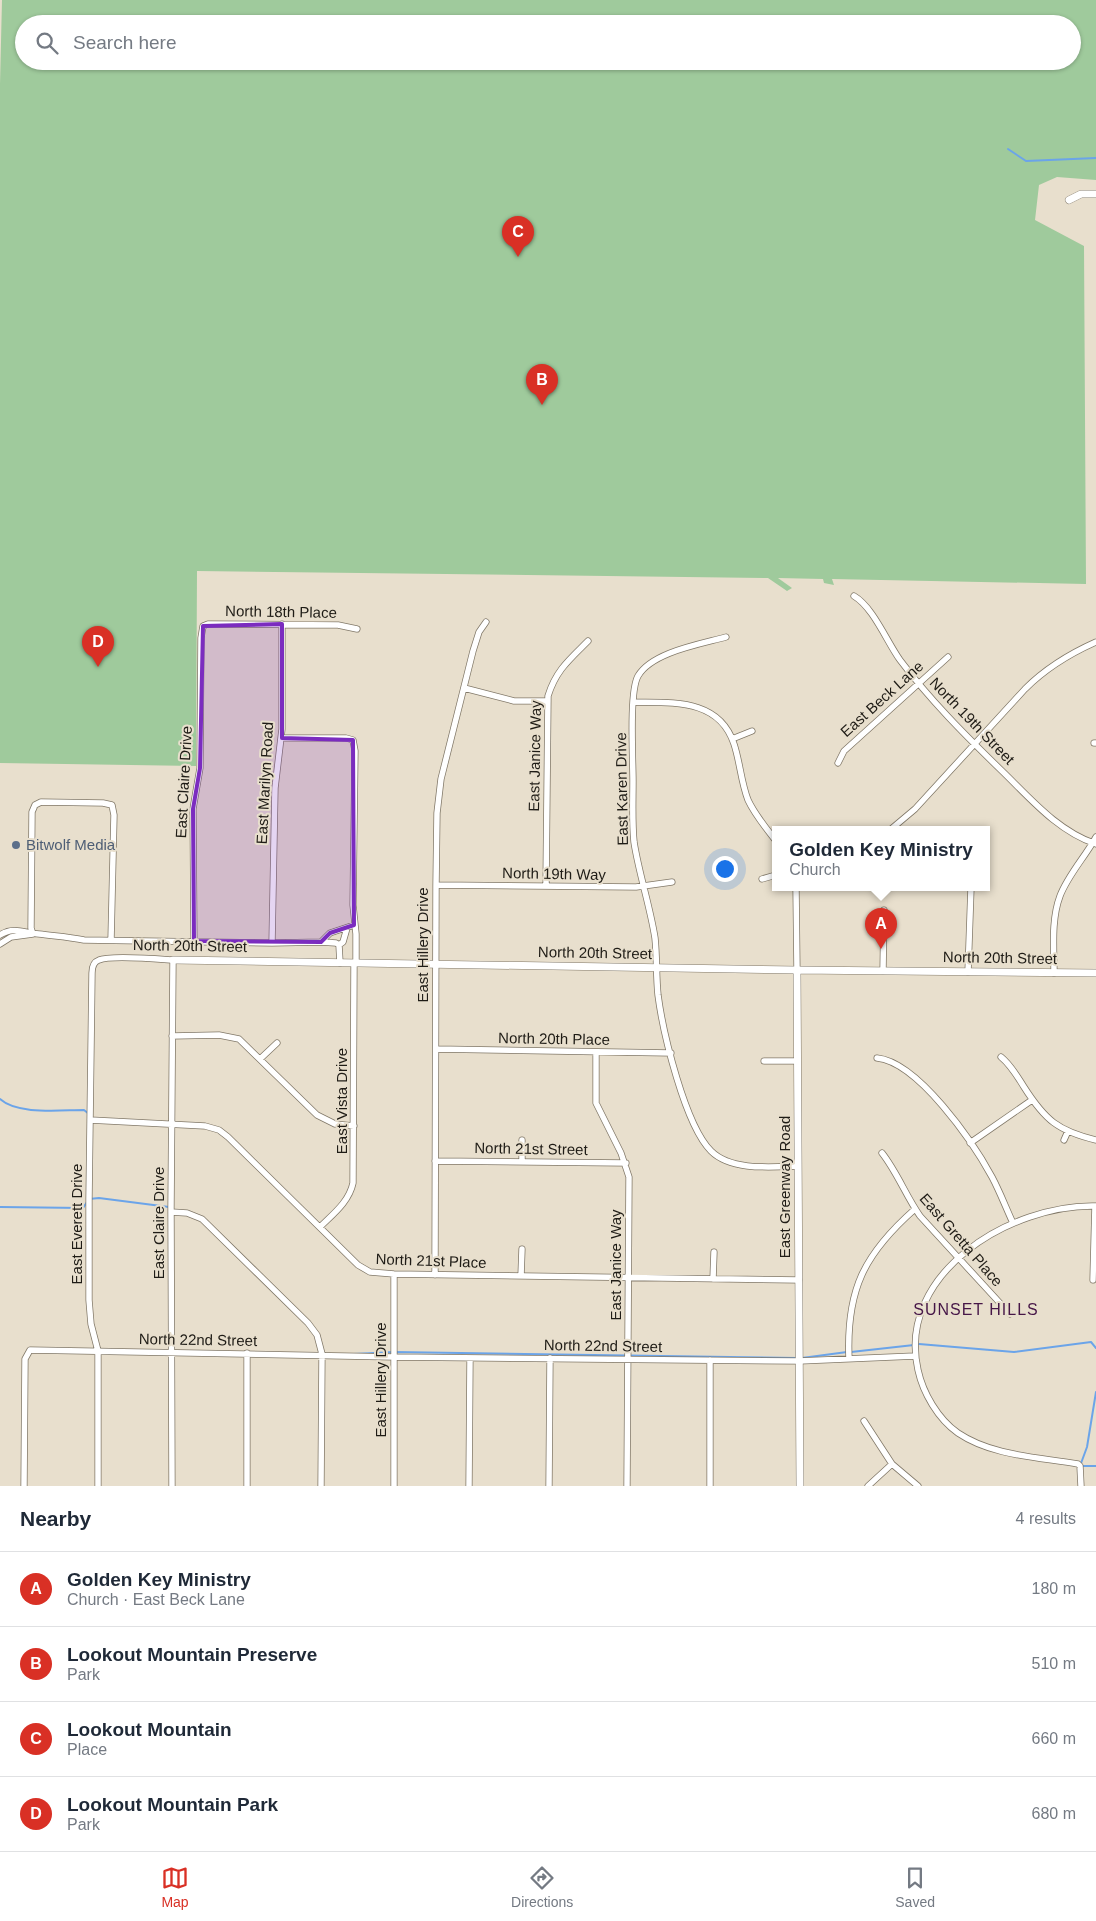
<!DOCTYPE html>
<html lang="en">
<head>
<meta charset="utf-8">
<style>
	body { margin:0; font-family:Arial,sans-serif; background:#f6f6f7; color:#1f2937 }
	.you { position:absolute; left:724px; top:868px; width:18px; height:18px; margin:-12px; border:4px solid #fff; border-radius:50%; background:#1a73e8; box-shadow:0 0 0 8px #1a73e833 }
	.badge { display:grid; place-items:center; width:32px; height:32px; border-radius:50%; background:#d93025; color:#fff; font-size:16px; font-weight:700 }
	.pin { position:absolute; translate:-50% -41px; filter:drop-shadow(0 1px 2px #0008) }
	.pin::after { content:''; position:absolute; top:26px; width:18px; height:15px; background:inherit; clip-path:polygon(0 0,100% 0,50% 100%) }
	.popup { position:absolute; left:772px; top:826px; width:218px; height:65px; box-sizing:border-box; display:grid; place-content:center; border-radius:0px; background:#fff; filter:drop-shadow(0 1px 4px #0005); font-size:16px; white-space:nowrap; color:#747a83 }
	.popup b { font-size:19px; color:#1f2937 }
	.popup::after { content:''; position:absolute; left:50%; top:100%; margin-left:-10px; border:10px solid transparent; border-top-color:#fff }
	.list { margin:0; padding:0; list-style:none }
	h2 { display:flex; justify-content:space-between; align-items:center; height:65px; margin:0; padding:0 20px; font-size:21px }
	h2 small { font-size:16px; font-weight:400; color:#747a83 }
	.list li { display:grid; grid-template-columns:32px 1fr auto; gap:15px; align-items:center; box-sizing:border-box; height:75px; padding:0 20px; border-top:1px solid #e0e1e3 }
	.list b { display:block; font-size:19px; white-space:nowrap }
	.list p { margin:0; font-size:16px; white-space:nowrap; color:#747a83 }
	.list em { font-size:16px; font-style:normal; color:#747a83 }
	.icon { flex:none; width:28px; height:28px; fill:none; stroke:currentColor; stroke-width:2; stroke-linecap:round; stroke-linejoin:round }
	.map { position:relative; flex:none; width:1096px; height:1486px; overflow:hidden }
	.search { position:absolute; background:#fff; box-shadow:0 1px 4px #0004; left:15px; right:15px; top:15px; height:55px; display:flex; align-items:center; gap:12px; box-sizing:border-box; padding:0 18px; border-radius:28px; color:#747a83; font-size:19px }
	.sheet { height:365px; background:#fff }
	nav { display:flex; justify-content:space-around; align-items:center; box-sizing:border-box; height:70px; border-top:1px solid #e0e1e3; background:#fff; font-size:14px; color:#747a83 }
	nav a { display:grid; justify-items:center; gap:2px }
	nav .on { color:#d93025 }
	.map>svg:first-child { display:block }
</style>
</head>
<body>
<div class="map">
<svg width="1096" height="1486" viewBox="0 0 1096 1486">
	<rect width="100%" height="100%" fill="#e8dfcd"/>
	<path fill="#9fca9c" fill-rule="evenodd" d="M2 0H1096V180L1057 177 1039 185 1035 220 1084 246 1086 584 832 579 834 585 824 583 823 579 778 578 792 588 787 591 768 578 197 571 196 766 0 763V84ZM24 24H1072V61H24Z"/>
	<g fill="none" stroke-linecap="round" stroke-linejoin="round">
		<path stroke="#6ba4e9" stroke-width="2" d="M1008 149 1026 161 1096 158
			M0 1099C17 1115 60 1110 84 1110L89 1114
			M89 1199 99 1198 169 1207
			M0 1207 83 1208 87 1202
			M919 1344 1014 1352 1091 1342 1096 1348
			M851 1352 914 1345
			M354 1354 394 1352 797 1358
			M802 1358 847 1352
			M1096 1392 1087 1447 1080 1466H1096"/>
		<defs>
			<path id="minor" d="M854 596C873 607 887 642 900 660 930 700 965 735 1001 770 1029 797 1057 831 1096 844
				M726 637C701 644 652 652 638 676 629 692 633 759 633 781 633 801 632 822 634 842 639 874 650 906 655 938 657 957 656 976 658 995 663 1033 685 1125 711 1151 731 1171 771 1167 798 1166
				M464 688 514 701H548
				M633 702C672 703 719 698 734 744 740 762 741 782 748 800 755 815 766 828 776 841
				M281 738H346L353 740 355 751 353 905 356 934V963
				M732 739 752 731
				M1094 743H1096
				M838 763 844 751 948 657
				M890 830 915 809 1025 689C1046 668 1069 654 1096 642
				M762 879 776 875
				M436 885 636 887 672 882
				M546 886 548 696C556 670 570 659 588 641
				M796 888 797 970
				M33 934 31 928 32 812 35 805 41 802 103 803 112 805 114 815 111 940
				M0 935C14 926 24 933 39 934 54 936 69 937 84 940L272 943 321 942 330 933 354 925
				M194 941 193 809 200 768 201 638 203 626 208 624 338 625 357 629
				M321 942 336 943 339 945 340 963
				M272 943 275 788 282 729V624
				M0 944 11 937 33 934
				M339 945 343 942 347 928
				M883 971 884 910
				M968 972 971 888
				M1054 973C1054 948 1051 920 1060 896 1068 875 1085 857 1096 837
				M172 1036 219 1035 239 1039 317 1115 335 1124 354 1126
				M436 1049 671 1053
				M596 1052V1103L621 1153 629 1177 627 1486
				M1001 1057C1011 1065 1017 1076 1024 1087 1045 1120 1058 1131 1096 1140
				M877 1058C918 1062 973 1142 992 1177 1000 1192 1006 1208 1013 1223
				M260 1059 277 1043
				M764 1061H797
				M90 1120 205 1126 219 1130 228 1137 358 1265 370 1272 394 1274 799 1280
				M1064 1140 1068 1131
				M970 1143 1032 1100
				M882 1153C897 1172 906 1196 920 1216L1010 1314
				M435 1161 626 1163
				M522 1162V1140
				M171 1212 187 1213 202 1219 308 1323 317 1335 322 1354 321 1486
				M320 1227C333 1214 349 1202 353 1183L354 963
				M435 1275 436 885 437 813 441 779 473 651 479 632 486 622
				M521 1276 522 1249
				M713 1279 714 1252
				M1093 1280 1095 1206
				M849 1359C846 1290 864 1254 915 1209
				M710 1360V1486
				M864 1421 892 1464 918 1486
				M24 1486 25 1359 30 1350 394 1357 799 1361 915 1356
				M98 1486V1351L91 1324 89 1300V1199L92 973C92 967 93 962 99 960 110 955 158 959 173 960L171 1208 172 1486
				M247 1486V1353
				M394 1486V1274
				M469 1486 470 1358
				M549 1486 550 1358
				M868 1486 892 1464
				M1081 1486 1080 1466 1078 1464C1038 1457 992 1456 958 1433 938 1419 923 1393 918 1370 896 1273 1011 1204 1096 1206"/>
			<path id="tertiary" d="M1069 200 1081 194H1096
				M173 960 797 970 1096 973
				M797 970 800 1486"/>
		</defs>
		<use href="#minor" stroke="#817868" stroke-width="7"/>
		<use href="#tertiary" stroke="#817868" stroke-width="8"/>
		<use href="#minor" stroke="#fff" stroke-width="5.5"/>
		<use href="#tertiary" stroke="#fff" stroke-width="7"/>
	</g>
	<path fill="#7b2cbf" fill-opacity="0.2" stroke="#7b2cbf" stroke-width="4" stroke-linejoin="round" d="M282 624V738L353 740 354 925 330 933 321 942 194 941 193 809 200 768 203 626Z"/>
	<circle fill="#5c6f8a" stroke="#e8dfcd" stroke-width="2" cx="16" cy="845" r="5"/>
	<g text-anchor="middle" stroke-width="4" stroke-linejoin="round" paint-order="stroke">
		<g font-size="15" fill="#1f1c16" stroke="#e8dfcd">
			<text transform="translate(281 612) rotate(1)" y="5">North 18th Place</text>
			<text transform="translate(882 699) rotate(-42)" y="5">East Beck Lane</text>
			<text transform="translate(972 721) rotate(46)" y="5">North 19th Street</text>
			<text transform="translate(535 756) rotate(-89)" y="5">East Janice Way</text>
			<text transform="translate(184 782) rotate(-87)" y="5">East Claire Drive</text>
			<text transform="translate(265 783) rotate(-87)" y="5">East Marilyn Road</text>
			<text transform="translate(622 789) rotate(-91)" y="5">East Karen Drive</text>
			<text transform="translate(554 874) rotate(1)" y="5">North 19th Way</text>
			<text transform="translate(423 945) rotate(-90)" y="5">East Hillery Drive</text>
			<text transform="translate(190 946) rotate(1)" y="5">North 20th Street</text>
			<text transform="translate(595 953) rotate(1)" y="5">North 20th Street</text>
			<text transform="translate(1000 958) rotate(1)" y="5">North 20th Street</text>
			<text transform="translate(554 1039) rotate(1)" y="5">North 20th Place</text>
			<text transform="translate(342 1101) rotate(-90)" y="5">East Vista Drive</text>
			<text transform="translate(531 1149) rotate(1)" y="5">North 21st Street</text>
			<text transform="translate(785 1187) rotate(-90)" y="5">East Greenway Road</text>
			<text transform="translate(159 1223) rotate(-90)" y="5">East Claire Drive</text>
			<text transform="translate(77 1224) rotate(-90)" y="5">East Everett Drive</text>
			<text transform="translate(961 1240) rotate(49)" y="5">East Gretta Place</text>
			<text transform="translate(431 1261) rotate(2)" y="5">North 21st Place</text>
			<text transform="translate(616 1265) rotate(-90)" y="5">East Janice Way</text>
			<text transform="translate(198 1340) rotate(1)" y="5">North 22nd Street</text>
			<text transform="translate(603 1346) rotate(1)" y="5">North 22nd Street</text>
			<text transform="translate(381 1380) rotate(-90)" y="5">East Hillery Drive</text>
		</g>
		<g font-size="15" fill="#4e5e75" stroke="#e8dfcd" text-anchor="start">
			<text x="26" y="850">Bitwolf Media</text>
		</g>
		<g font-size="16" letter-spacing="1" fill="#461647" stroke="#e8dfcd">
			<text x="976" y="1315">SUNSET HILLS</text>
		</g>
	</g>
</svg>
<div class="you"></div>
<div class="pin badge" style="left:881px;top:949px">A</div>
<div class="popup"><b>Golden Key Ministry</b>Church</div>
<div class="pin badge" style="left:542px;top:405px">B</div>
<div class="pin badge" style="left:518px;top:257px">C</div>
<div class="pin badge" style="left:98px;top:667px">D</div>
<div class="search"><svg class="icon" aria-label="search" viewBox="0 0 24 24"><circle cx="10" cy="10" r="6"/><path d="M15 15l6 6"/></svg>Search here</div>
</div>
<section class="sheet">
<h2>Nearby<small>4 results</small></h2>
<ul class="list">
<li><span class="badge">A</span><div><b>Golden Key Ministry</b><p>Church · East Beck Lane</p></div><em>180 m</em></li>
<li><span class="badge">B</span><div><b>Lookout Mountain Preserve</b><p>Park</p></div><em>510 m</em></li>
<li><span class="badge">C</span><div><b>Lookout Mountain</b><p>Place</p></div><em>660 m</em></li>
<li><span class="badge">D</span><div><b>Lookout Mountain Park</b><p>Park</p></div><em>680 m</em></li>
</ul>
</section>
<nav>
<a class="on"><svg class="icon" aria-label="map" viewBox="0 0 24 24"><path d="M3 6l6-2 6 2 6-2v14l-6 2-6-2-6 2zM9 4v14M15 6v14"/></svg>Map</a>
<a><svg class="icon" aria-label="directions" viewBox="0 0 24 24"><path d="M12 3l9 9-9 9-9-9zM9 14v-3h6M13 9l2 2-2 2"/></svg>Directions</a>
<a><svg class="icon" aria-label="saved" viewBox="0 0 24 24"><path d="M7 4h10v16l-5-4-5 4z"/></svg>Saved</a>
</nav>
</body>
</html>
